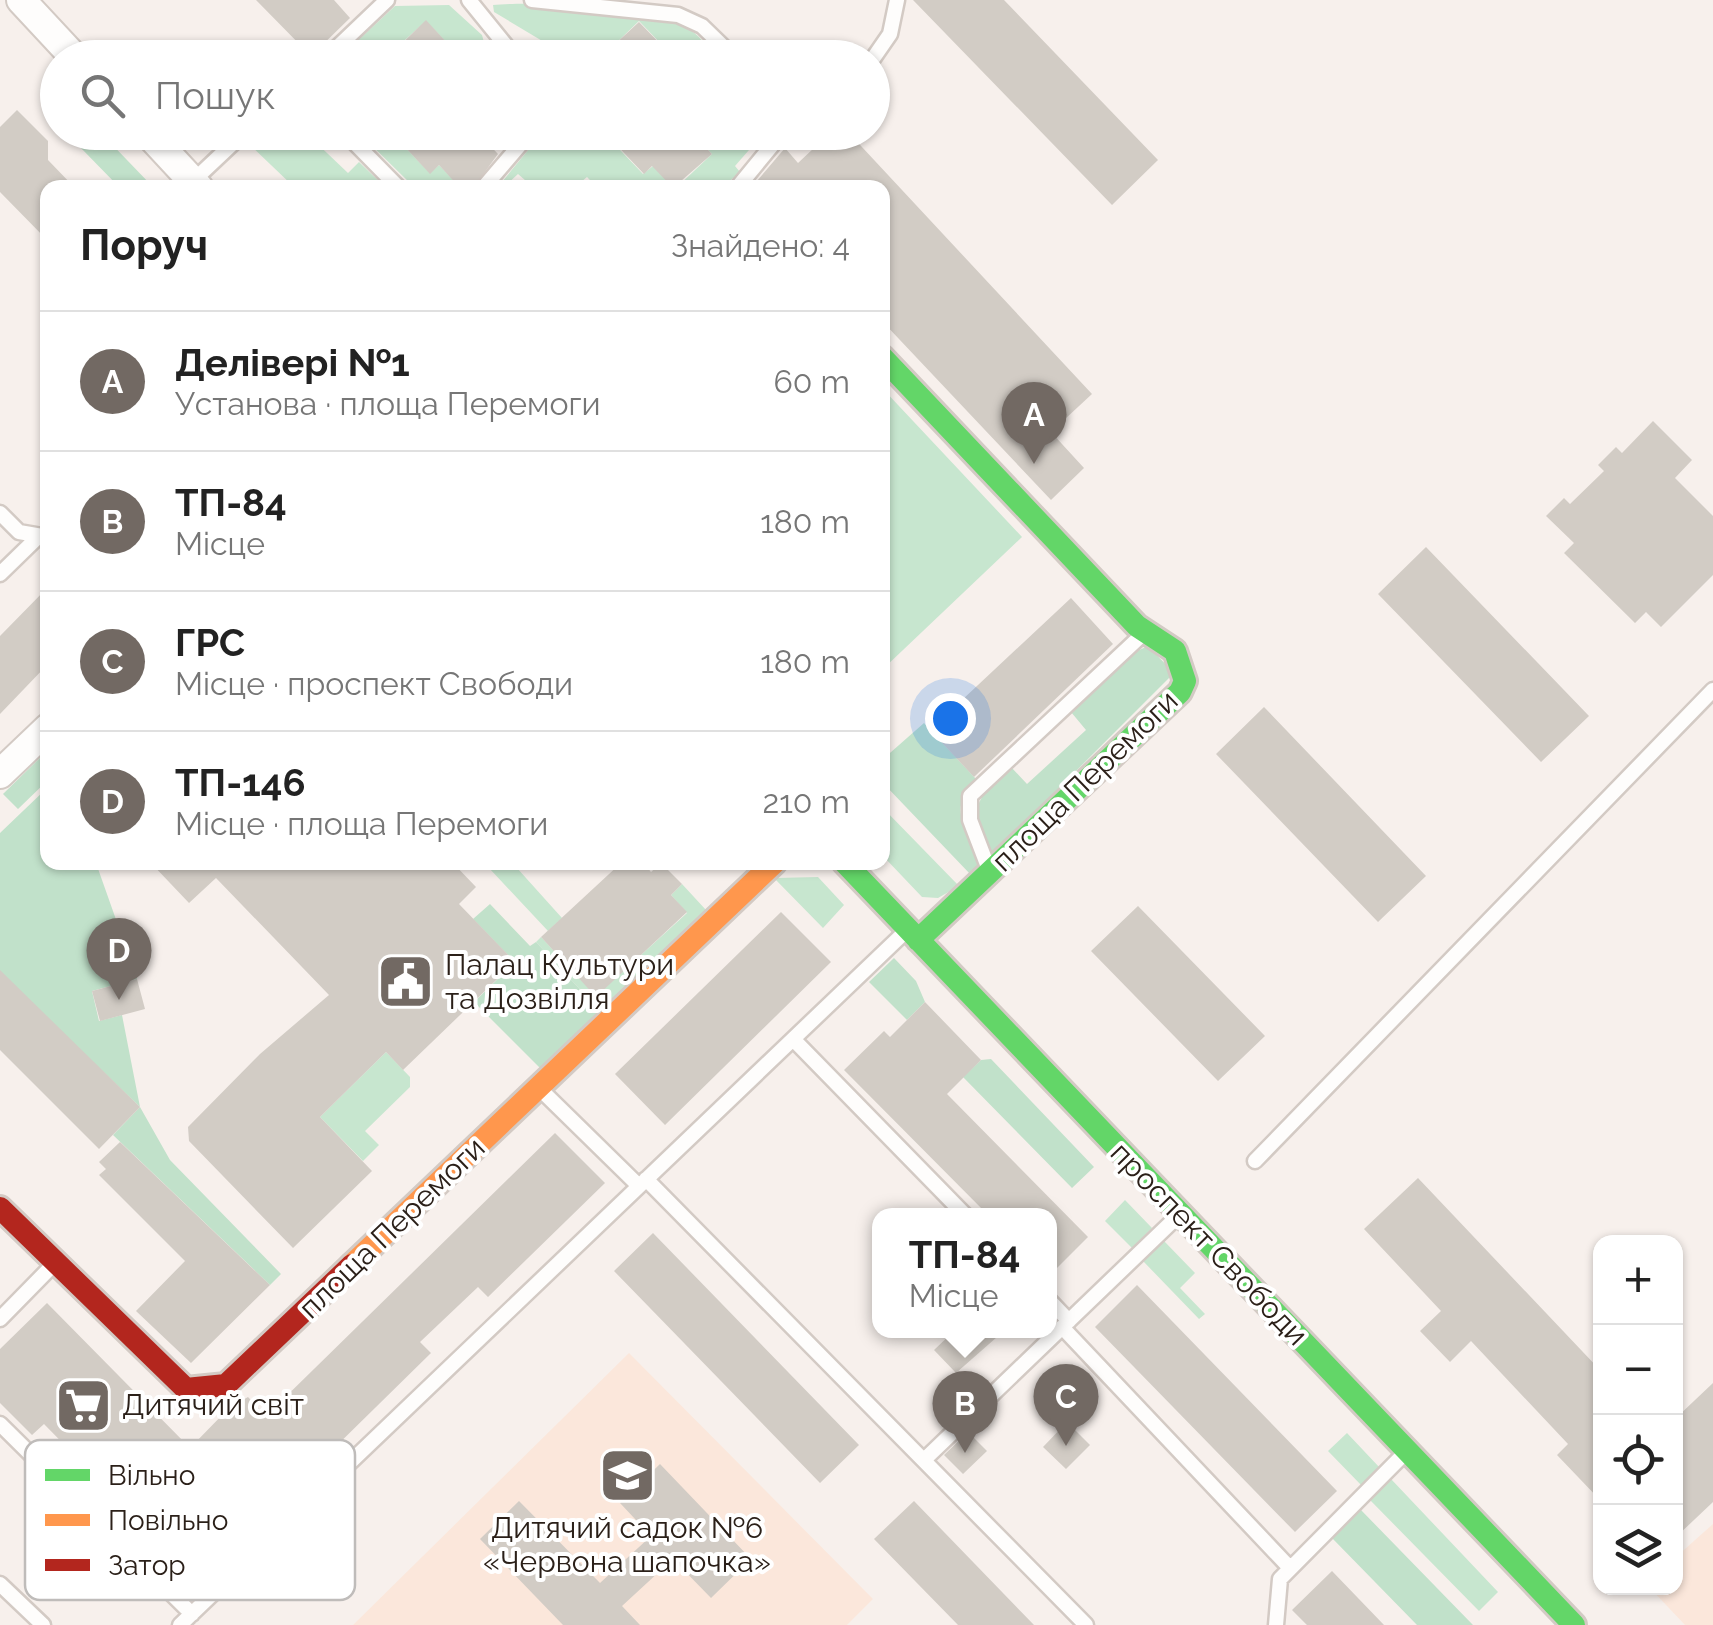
<!DOCTYPE html>
<html lang="uk">
<head>
<meta charset="utf-8">
<style>
	body { margin:0; font-family:Raleway,sans-serif; background:#f6f6f6; color:#222 }
	.controls { position:absolute; right:30px; bottom:30px; display:grid; overflow:hidden; border-radius:20px; box-shadow:0 2px 8px #0004 }
	.controls button { width:90px; height:90px; display:grid; place-items:center; padding:0; border:0; border-bottom:2px solid #e0e0e0; background:#fff; color:#222; font:50px sans-serif }
	.you { position:absolute; left:950px; top:718px; width:35px; height:35px; margin:-25px; border:8px solid #fff; border-radius:50%; background:#1a73e8; box-shadow:0 0 0 15px #1a73e833 }
	.badge { display:grid; place-items:center; width:65px; height:65px; border-radius:50%; background:#726963; color:#fff; font-size:32px; font-weight:700 }
	.pin { position:absolute; translate:-50% -82px; filter:drop-shadow(0 2px 5px #0008) }
	.pin::after { content:''; position:absolute; top:52px; width:35px; height:30px; background:inherit; clip-path:polygon(0 0,100% 0,50% 100%) }
	.popup { position:absolute; left:872px; top:1208px; width:185px; height:130px; box-sizing:border-box; display:grid; place-content:center; border-radius:20px; background:#fff; filter:drop-shadow(0 2px 8px #0005); font-size:32px; white-space:nowrap; color:#767676 }
	.popup b { font-size:38px; color:#222 }
	.popup::after { content:''; position:absolute; left:50%; top:100%; margin-left:-20px; border:20px solid transparent; border-top-color:#fff }
	.list { margin:0; padding:0; list-style:none }
	h2 { display:flex; justify-content:space-between; align-items:center; height:130px; margin:0; padding:0 40px; font-size:42px }
	h2 small { font-size:32px; font-weight:400; color:#767676 }
	.list li { display:grid; grid-template-columns:65px 1fr auto; gap:30px; align-items:center; box-sizing:border-box; height:140px; padding:0 40px; border-top:2px solid #e0e0e0 }
	.list b { display:block; font-size:38px; white-space:nowrap }
	.list p { margin:0; font-size:32px; white-space:nowrap; color:#767676 }
	.list em { font-size:32px; font-style:normal; color:#767676 }
	.icon { flex:none; width:55px; height:55px; fill:none; stroke:currentColor; stroke-width:2; stroke-linecap:round; stroke-linejoin:round }
	.map { position:relative; flex:none; width:1713px; height:1625px; overflow:hidden }
	.search { position:absolute; background:#fff; box-shadow:0 2px 8px #0004; left:40px; top:40px; width:850px; height:110px; display:flex; align-items:center; gap:25px; box-sizing:border-box; padding:0 35px; border-radius:55px; color:#767676; font-size:38px }
	.panel { position:absolute; background:#fff; box-shadow:0 2px 8px #0004; left:40px; top:180px; width:850px; height:690px; border-radius:20px }
	.map>svg:first-child { display:block }
</style>
</head>
<body>
<div class="map">
<svg width="1713" height="1625" viewBox="0 0 1713 1625">
	<rect width="100%" height="100%" fill="#f7f0ec"/>
	<path fill="#fbe7db" d="M629 1353 873 1599 847 1625H353Z
		M1713 1524V1625H1685L1650 1588H1676V1557Z"/>
	<path fill="#c7e6cf" d="M449 5 482 35 486 50 477 57 457 40 450 46 426 21 396 48 404 57 339 58 395 6Z
		M493 5C534 1 682 5 703 42L701 50 687 57 670 40 663 46 639 21 610 49 617 57H555L544 42 494 12Z
		M543 132 604 133 643 174 653 166 673 187H597L587 177 575 187H533L518 174 504 187 497 188Z
		M259 133H306L348 173 359 162 385 187H294L248 143Z
		M359 133H391L430 173 439 165 460 187H414Z
		M693 133 761 132 763 134 735 166 740 172 723 187 676 188 712 154Z
		M883 389 1022 537 883 669 882 389Z
		M882 807 959 886 938 898 922 897 883 856Z
		M495 863H522L517 868 562 918 548 931 489 868Z
		M818 877 844 905 823 928 774 878Z
		M682 884 706 910 600 1011 536 942 541 937 596 996 687 913 671 895Z
		M386 1052 410 1077V1087L365 1131 379 1145 363 1161 320 1117Z
		M1125 1200 1152 1228 1132 1248 1105 1221Z
		M1164 1241 1195 1273 1180 1288 1205 1314 1199 1319 1143 1261Z
		M1347 1433 1380 1468 1362 1486 1328 1451Z
		M1391 1479 1498 1592 1479 1611 1370 1500Z"/>
	<path fill="#c1e1ca" d="M92 133H101L153 187H119L79 146Z
		M1148 646 1174 673 991 856C970 805 971 804 1011 767L1027 784 1086 730 1071 712 1135 652Z
		M924 723 976 779C946 808 967 832 980 867L971 875 883 783 882 760Z
		M47 751V781L18 809 3 794Z
		M47 788 48 862 96 863 137 979 92 991 99 1021 122 1015 140 1107 170 1160 281 1274 270 1285 113 1135 140 1107 0 973V833Z
		M490 904 530 946 536 942 600 1011 540 1068 474 1002 515 962 473 919Z
		M894 958 916 981 925 1002 907 1020 869 982Z
		M991 1059 1094 1167 1072 1188 963 1077 981 1060Z
		M1361 1510 1473 1625H1417L1332 1538Z"/>
	<path fill="#d2ccc5" d="M256 0H334L350 18 311 56Z
		M913 0H1004L1158 160 1112 205Z
		M426 20 461 58H387Z
		M639 22 674 58H600Z
		M17 110 48 141V160L75 188H48V241L0 192V127Z
		M391 132H477L498 154 473 188H460L439 165 430 174Z
		M604 132H691L712 154 673 188 652 166 644 174Z
		M831 132H848L1092 394 1051 432 1084 468 1051 500 882 321V188H751L785 148 798 163Z
		M1653 421 1692 460 1675 478 1713 516V575L1661 627 1646 612 1635 623 1564 553 1574 543 1546 516 1564 498 1570 504 1604 471 1598 465 1616 447 1622 453Z
		M1426 547 1589 716 1541 762 1378 594Z
		M48 587V664L0 714V636Z
		M1071 598 1113 644 974 777 930 730Z
		M1264 707 1426 876 1378 922 1216 754Z
		M150 862H452L476 887 459 904 515 962 403 1070 386 1052 320 1117 372 1171 293 1248 189 1141 188 1127 260 1054 329 995 216 878 189 903Z
		M622 862H643L651 872 661 863 682 884 671 895 687 912 596 997 541 937Z
		M1138 906 1265 1036 1218 1081 1091 951Z
		M781 912 831 962 665 1125 615 1074Z
		M0 970 140 1107 99 1149 0 1050Z
		M137 979 145 1009 100 1021 92 991Z
		M925 1002 981 1060 947 1094 1088 1237 1050 1275V1216H989L844 1070 884 1031 890 1037Z
		M555 1133 605 1183 488 1297 478 1287 420 1342 431 1353 266 1515 246 1495 226 1515 169 1459 117 1511 89 1484 96 1477 44 1424 32 1435 0 1403V1349L47 1303 190 1448 229 1408 248 1397 266 1416Z
		M120 1142 270 1285 191 1363 136 1311 185 1261 99 1175 106 1169 99 1162Z
		M1418 1178 1600 1370V1500L1557 1455 1568 1444 1471 1341 1450 1362 1420 1331 1441 1311 1364 1229Z
		M653 1233 859 1445 820 1483 614 1271Z
		M1137 1285 1337 1491 1295 1532 1095 1327Z
		M955 1330H1005L956 1373 934 1350Z
		M1713 1383V1502L1676 1537V1418Z
		M1067 1422 1090 1445 1066 1469 1043 1447Z
		M968 1432 987 1451 963 1474 944 1455Z
		M660 1464 751 1559 711 1598 673 1559 622 1606 640 1625H563L480 1539 519 1501 600 1583 651 1536 620 1503Z
		M914 1501 1034 1625H958L874 1539Z
		M210 1527 232 1548 216 1565 194 1544Z
		M1332 1571 1384 1625H1307L1292 1610Z"/>
	<g fill="none" stroke-linecap="round" stroke-linejoin="round">
		<defs>
			<path id="lane" d="M469 0 516 58
				M532 0 678 15 702 26 735 58
				M326 58 387 0
				M872 60 890 34 897 0
				M344 132 399 188
				M193 181 245 132
				M483 188 531 132
				M737 188 783 132
				M0 513 19 532 48 537
				M0 574 39 536
				M988 867 970 820V796L1144 633
				M793 1039 966 1216
				M539 1088 639 1186
				M1255 1161 1713 690
				M646 1179 1086 1625
				M1050 1301 1069 1321
				M0 1319 51 1267
				M1062 1327 1290 1568
				M0 1424 192 1614
				M924 1460 1180 1214
				M0 1584 43 1625
				M180 1625 906 931
				M1276 1625 1280 1579 1407 1451"/>
			<path id="street" d="M21 0 75 58
				M147 132 199 188
				M0 774 48 728"/>
			<path id="fast" d="M882 357 1137 626 1175 651 1185 681 1180 692 918 940
				M844 862 1574 1625"/>
			<path id="slow" d="M352 1265 775 862"/>
			<path id="jam" d="M0 1208 186 1389 226 1385 352 1265"/>
		</defs>
		<use href="#lane" stroke="#d3cac4" stroke-width="19"/>
		<use href="#street" stroke="#d3cac4" stroke-width="32"/>
		<use href="#fast" stroke="#d3cac4" stroke-width="28"/>
		<use href="#slow" stroke="#d3cac4" stroke-width="28"/>
		<use href="#jam" stroke="#d3cac4" stroke-width="28"/>
		<use href="#lane" stroke="#fefdfc" stroke-width="14"/>
		<use href="#street" stroke="#fefdfc" stroke-width="28"/>
		<use href="#fast" stroke="#63d668" stroke-width="22"/>
		<use href="#slow" stroke="#ff974d" stroke-width="22"/>
		<use href="#jam" stroke="#b3261e" stroke-width="22"/>
	</g>
	<defs>
		<symbol id="civic-square" viewBox="-11 -11 22 22"><rect x="-9" y="-9" width="18" height="18" rx="4" fill="#726963" stroke="#fff"/><path d="M-.6-6.5H3V-4.5H.6V-3L4-1V1h2V6H-6V1h2V-1L-.6-3ZM-1.2 2.5V6h2.4V2.5Z" fill="#fff"/></symbol>
		<symbol id="supermarket-square" viewBox="-11 -11 22 22"><rect x="-9" y="-9" width="18" height="18" rx="4" fill="#726963" stroke="#fff"/><path d="M-6-5.5h2.5l.6 2H6L4.5 2H-2.5L-4.4-4H-6ZM-1.5 3.2a1.3 1.3 0 1 0 .1 0ZM3 3.2a1.3 1.3 0 1 0 .1 0Z" fill="#fff"/></symbol>
		<symbol id="school-square" viewBox="-11 -11 22 22"><rect x="-9" y="-9" width="18" height="18" rx="4" fill="#726963" stroke="#fff"/><path d="M0-5L7-2L0 1L-7-2ZM-4 1L0 2.5L4 1V4Q0 6-4 4Z" fill="#fff"/></symbol>
	</defs>
	<g fill-rule="evenodd">
		<use href="#civic-square" x="374" y="950" width="63" height="63"/>
		<use href="#supermarket-square" x="52" y="1374" width="63" height="63"/>
		<use href="#school-square" x="596" y="1444" width="63" height="63"/>
	</g>
	<g text-anchor="middle" stroke-width="8" stroke-linejoin="round" paint-order="stroke">
		<g font-size="30" fill="#2b2019" stroke="#fff">
			<text transform="translate(1085 781) rotate(-44)" y="10">площа Перемоги</text>
			<text transform="translate(392 1228) rotate(-44)" y="10">площа Перемоги</text>
			<text transform="translate(1209 1244) rotate(46)" y="10">проспект Свободи</text>
		</g>
		<g font-size="30" fill="#2b2019" stroke="#fff" text-anchor="start">
			<text x="445" y="975">Палац Культури<tspan x="445" dy="34">та Дозвілля</tspan></text>
			<text x="122" y="1415">Дитячий світ</text>
			<text x="627" y="1538" text-anchor="middle">Дитячий садок №6<tspan x="627" dy="34">«Червона шапочка»</tspan></text>
		</g>
	</g>
	<rect x="25" y="1440" width="330" height="160" rx="15" fill="#fff" stroke="#bfbcba" stroke-width="2.5"/>
	<rect x="45" y="1469" width="45" height="12" fill="#63d668"/>
	<rect x="45" y="1514" width="45" height="12" fill="#ff974d"/>
	<rect x="45" y="1559" width="45" height="12" fill="#b3261e"/>
	<g font-size="28" fill="#2b2019">
		<text x="108" y="1485">Вільно</text>
		<text x="108" y="1530">Повільно</text>
		<text x="108" y="1575">Затор</text>
	</g>
</svg>
<div class="controls">
<button>+</button>
<button>−</button>
<button><svg class="icon" aria-label="locate" viewBox="0 0 24 24"><circle cx="12" cy="12" r="6"/><path d="M12 2v4M12 18v4M2 12h4M18 12h4"/></svg></button>
<button><svg class="icon" aria-label="layers" viewBox="0 0 24 24"><path d="M12 4l9 5-9 5-9-5zM3 14l9 5 9-5"/></svg></button>
</div>
<div class="you"></div>
<div class="pin badge" style="left:1034px;top:464px">A</div>
<div class="pin badge" style="left:965px;top:1453px">B</div>
<div class="popup"><b>ТП-84</b>Місце</div>
<div class="pin badge" style="left:1066px;top:1446px">C</div>
<div class="pin badge" style="left:119px;top:1000px">D</div>
<div class="search"><svg class="icon" aria-label="search" viewBox="0 0 24 24"><circle cx="10" cy="10" r="6"/><path d="M15 15l6 6"/></svg>Пошук</div>
<section class="panel">
<h2>Поруч<small>Знайдено: 4</small></h2>
<ul class="list">
<li><span class="badge">A</span><div><b>Делівері №1</b><p>Установа · площа Перемоги</p></div><em>60 m</em></li>
<li><span class="badge">B</span><div><b>ТП-84</b><p>Місце</p></div><em>180 m</em></li>
<li><span class="badge">C</span><div><b>ГРС</b><p>Місце · проспект Свободи</p></div><em>180 m</em></li>
<li><span class="badge">D</span><div><b>ТП-146</b><p>Місце · площа Перемоги</p></div><em>210 m</em></li>
</ul>
</section>
</div>
</body>
</html>
